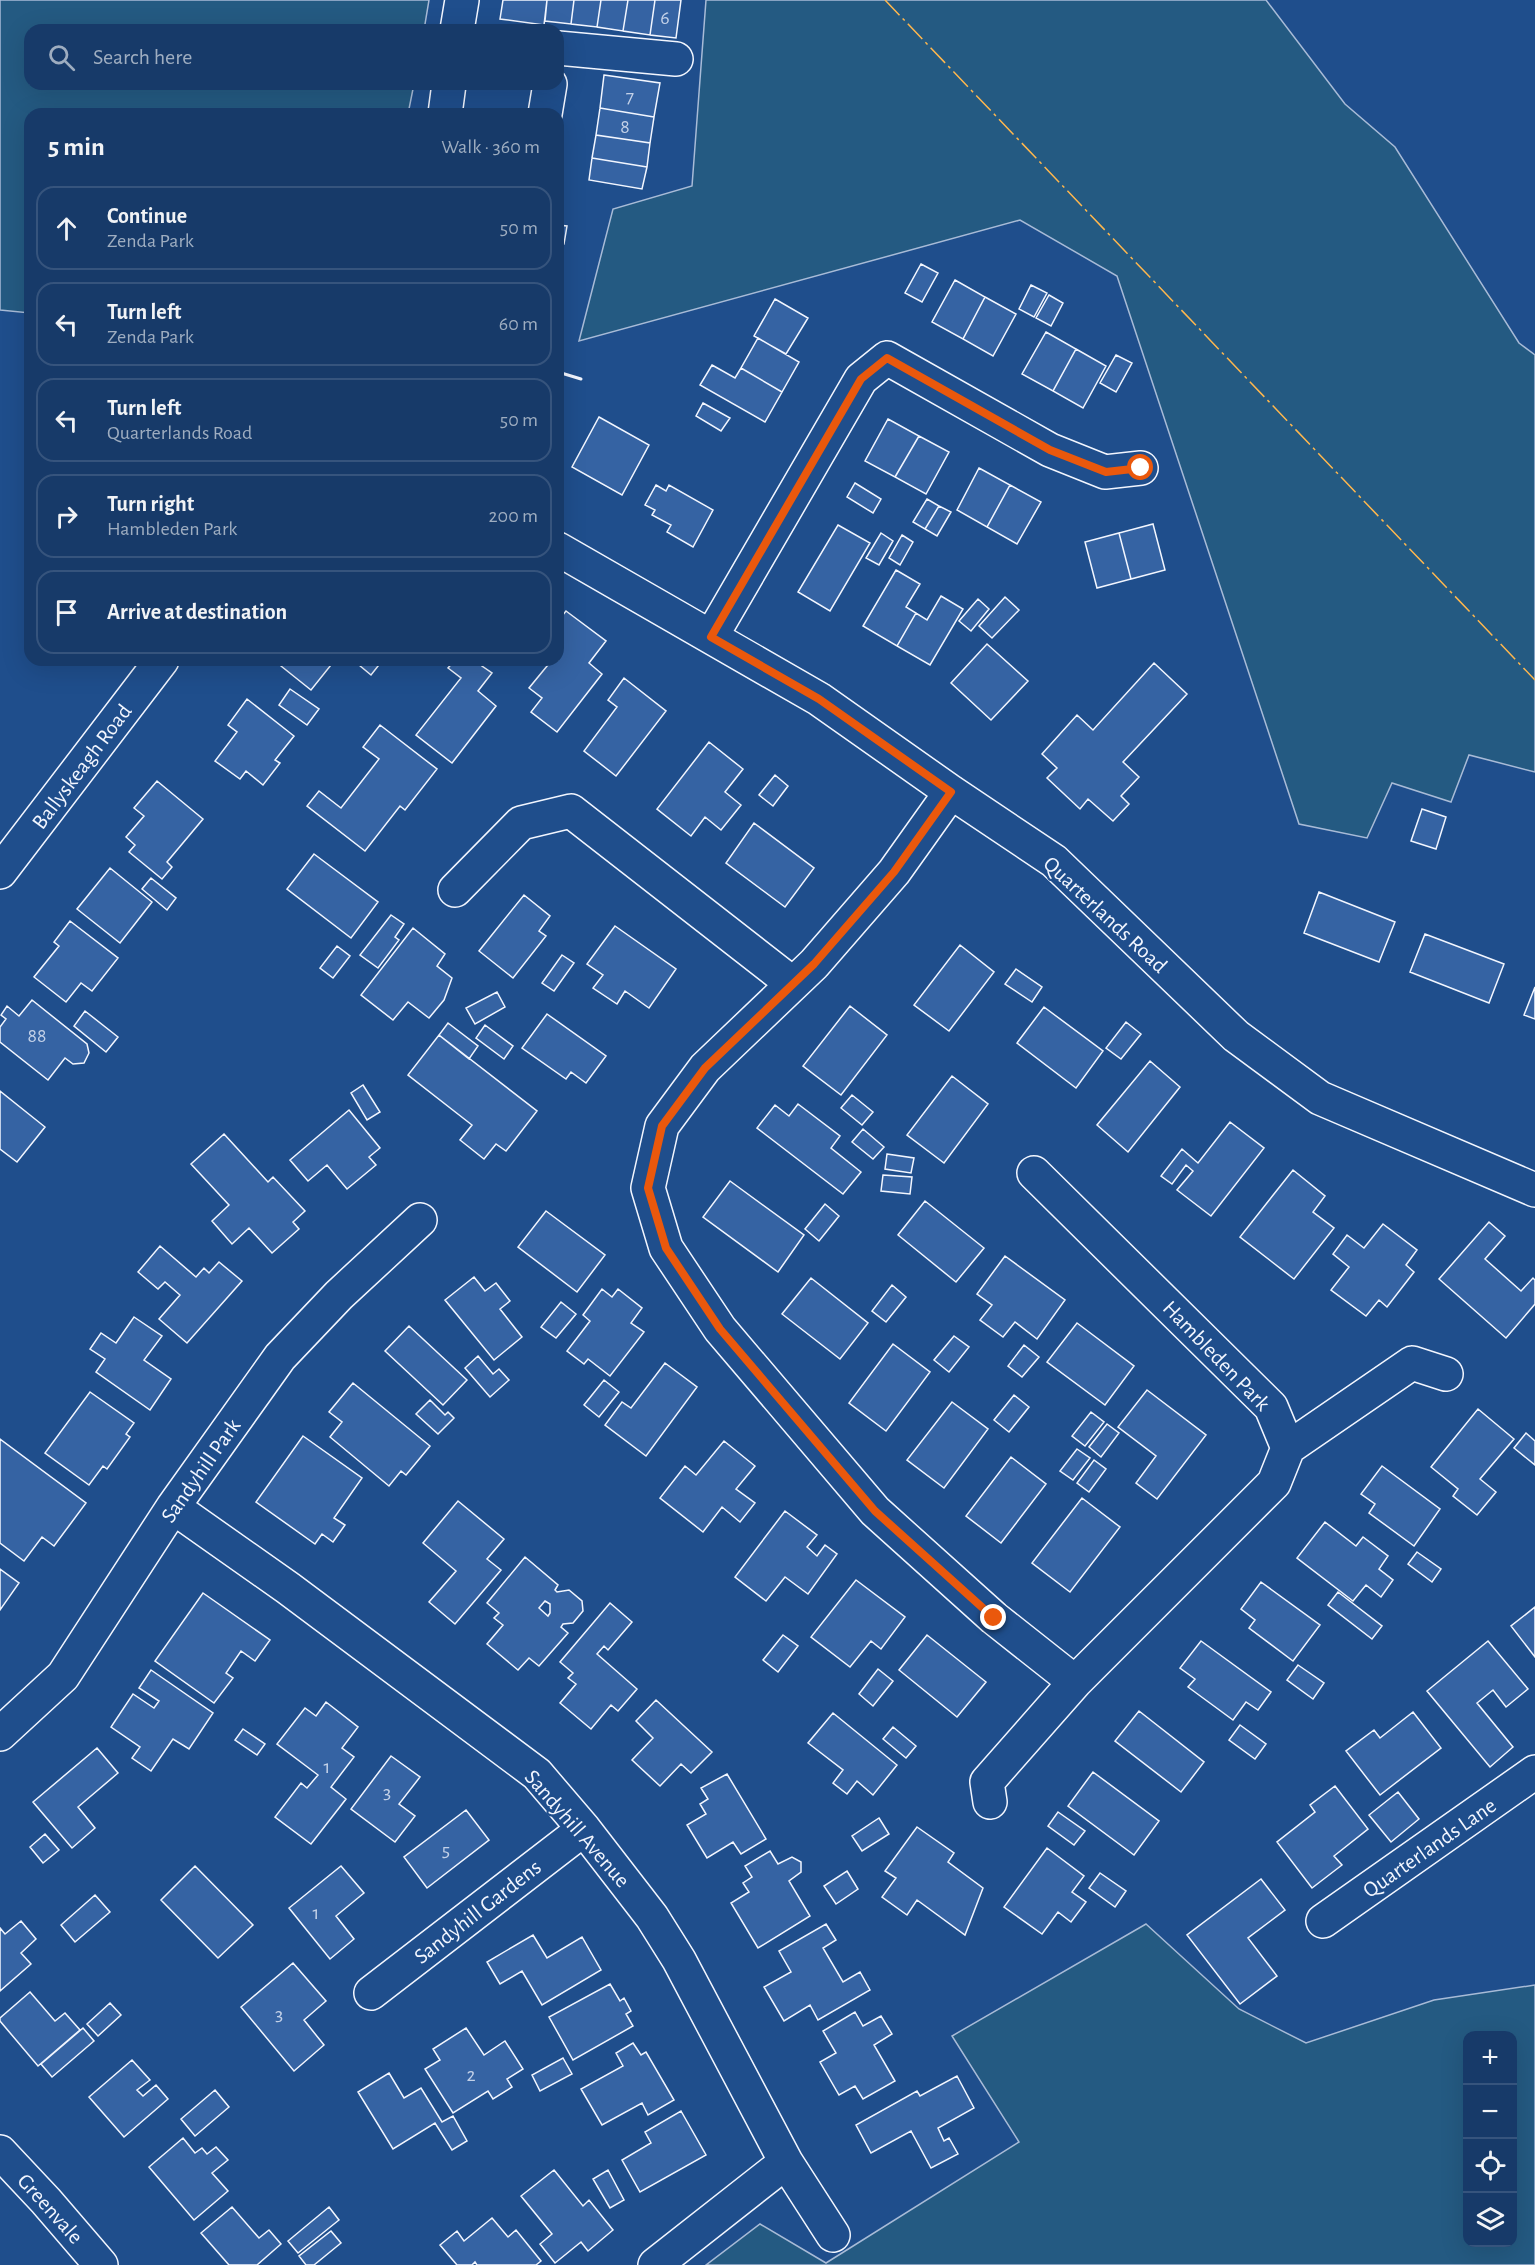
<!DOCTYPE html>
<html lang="en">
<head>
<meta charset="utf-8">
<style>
	body { margin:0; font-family:"Alegreya Sans",sans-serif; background:#244571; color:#f1f3f6 }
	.controls { position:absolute; right:18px; bottom:18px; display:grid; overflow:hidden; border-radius:12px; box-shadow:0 6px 24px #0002 }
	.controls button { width:54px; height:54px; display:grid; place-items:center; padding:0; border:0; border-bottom:2px solid #36547d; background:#173a69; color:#f1f3f6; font:30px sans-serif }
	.stop { position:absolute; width:18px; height:18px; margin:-14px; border:4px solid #ea580c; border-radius:50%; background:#fff }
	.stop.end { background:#ea580c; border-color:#fff; box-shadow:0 2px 6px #0008 }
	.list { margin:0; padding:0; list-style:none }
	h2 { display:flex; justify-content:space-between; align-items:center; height:78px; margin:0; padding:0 24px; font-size:26px }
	h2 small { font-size:20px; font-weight:400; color:#9eadc0 }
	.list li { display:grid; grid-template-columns:39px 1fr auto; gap:18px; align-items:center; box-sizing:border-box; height:84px; margin:0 12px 12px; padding:0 12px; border:2px solid #36547d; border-radius:18px }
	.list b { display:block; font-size:22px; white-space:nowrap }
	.list p { margin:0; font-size:20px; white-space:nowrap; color:#9eadc0 }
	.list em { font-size:20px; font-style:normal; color:#9eadc0 }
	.icon { flex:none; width:33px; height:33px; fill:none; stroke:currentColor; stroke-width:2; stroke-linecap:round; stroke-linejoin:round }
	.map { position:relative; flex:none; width:1535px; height:2265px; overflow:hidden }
	.search { position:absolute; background:#173a69; box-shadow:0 6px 24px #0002; left:24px; top:24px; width:540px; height:66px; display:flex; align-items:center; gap:15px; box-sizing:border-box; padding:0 21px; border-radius:18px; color:#9eadc0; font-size:22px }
	.panel { position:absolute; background:#173a69; box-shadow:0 6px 24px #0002; left:24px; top:108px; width:540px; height:558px; border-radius:18px }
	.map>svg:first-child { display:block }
</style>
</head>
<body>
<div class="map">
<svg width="1535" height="2265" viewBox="0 0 1535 2265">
	<rect width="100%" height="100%" fill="#1f4e8c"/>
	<path fill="#245a82" stroke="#a8bbd7" stroke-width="1.5" fill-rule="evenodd" d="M0 0H429L424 30H30V84H414L408 114H30V313L0 310Z
		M706 0H1266L1345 104 1395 147 1519 343 1535 355V772L1469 755 1451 802 1392 783 1367 838 1299 824 1117 276 1020 220 579 341 613 209 692 186Z
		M1146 1924 1239 2009 1306 2043 1434 2000 1535 1985V2265H706L760 2224 826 2263 1019 2142 952 2036ZM1468 2036H1512V2242H1468Z"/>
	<path fill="#3563a3" stroke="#f2f6ff" stroke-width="1.5" fill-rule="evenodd" d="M503 0H547L544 25 500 19Z
		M547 0H574L571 24 545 21Z
		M574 0H601L597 27 571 24Z
		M601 0H628L623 31 597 27Z
		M628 0H655L650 35 623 31Z
		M655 0H681L676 38 650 35Z
		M604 75 660 83 654 117 600 108Z
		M600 108 654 117 650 143 596 135Z
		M596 135 650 143 647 167 592 158Z
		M592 158 647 167 642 189 589 180Z
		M558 225 567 226 564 244 558 243Z
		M921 264 938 273 922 302 905 293Z
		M955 280 985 297 963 339 932 322Z
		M1031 285 1047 293 1034 317 1019 309Z
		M1049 295 1063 303 1051 326 1036 318Z
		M985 297 1016 314 993 356 963 339Z
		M775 299 808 318 786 354 754 336Z
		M1046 332 1076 349 1053 391 1022 374Z
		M758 338 799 362 782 392 741 368Z
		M1076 349 1106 366 1083 408 1053 391Z
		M1116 355 1132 363 1116 392 1100 383Z
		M712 365 735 378 741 368 782 392 765 422 700 385Z
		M703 403 730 418 721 431 696 416Z
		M599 417 649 445 622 495 572 467Z
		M888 419 919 436 895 477 865 461Z
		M919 436 949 452 926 494 895 477Z
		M979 468 1010 485 987 527 957 510Z
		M855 483 881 499 873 513 847 497Z
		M656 485 666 491 669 485 713 510 693 547 667 532 671 525 652 515 655 510 645 505Z
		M1010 485 1041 502 1017 544 987 527Z
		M927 499 939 506 925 529 913 522Z
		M939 506 951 512 937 536 925 529Z
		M1153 524 1165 570 1131 579 1119 533Z
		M838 525 870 543 830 611 798 592Z
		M881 533 893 541 879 565 866 558Z
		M1119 533 1131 579 1097 588 1085 542Z
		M902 535 913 542 900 565 889 558Z
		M896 570 920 584 906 607 916 613 897 646 863 626Z
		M941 596 963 609 930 665 897 646 916 613 927 620Z
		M1005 597 1019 610 992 638 979 626Z
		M978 599 989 609 971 631 959 621Z
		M566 611 606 641 589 663 602 674 557 732 531 712 542 698 529 688 552 660H558V621Z
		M987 644 1028 681 991 720 951 683Z
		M278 660H335L311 690 276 662Z
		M353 660H381L382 661 371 675Z
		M455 660 485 661 482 666 492 673 478 691 496 706 452 763 416 735 461 678 448 668Z
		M1154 663 1187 694 1123 762 1139 777 1121 796 1129 804 1113 821 1088 799 1080 809 1047 778 1057 768 1042 754 1077 715 1093 730Z
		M624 678 666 711 616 776 584 751 617 707 608 700Z
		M290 689 319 709 307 725 279 705Z
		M247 699 294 736 275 760 280 763 263 785 246 771 240 779 215 761 237 732 228 725Z
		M380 725 437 769 405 810 400 806 365 851 307 806 319 791 341 808 379 759 363 747Z
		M709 742 743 769 725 792 741 805 721 830 705 817 691 836 657 809Z
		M775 775 788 786 773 806 759 795Z
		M157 781 203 819 167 862 172 867 162 879 129 852 135 845 126 837 144 816 134 808Z
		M1422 809 1446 817 1436 849 1411 841Z
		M754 823 814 868 785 907 726 863Z
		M314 854 378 902 351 938 287 889Z
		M110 868 152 902 120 943 77 909Z
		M151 878 176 898 167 910 142 889Z
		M1319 892 1395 922 1379 962 1304 933Z
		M524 895 550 916 539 931 546 936 513 978 479 951Z
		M391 915 404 924 395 937 399 940 378 968 360 955Z
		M70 921 118 958 92 991 81 983 66 1002 34 977 59 946 54 942Z
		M615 926 676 969 649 1008 625 991 617 1004 593 988 603 975 587 964Z
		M413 928 445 954 437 966 452 978 444 1000 429 1018 408 1002 393 1020 361 995Z
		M1425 934 1504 964 1489 1003 1410 972Z
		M960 945 994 972 949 1031 914 1005Z
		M337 946 350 956 333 978 320 968Z
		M562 955 574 963 554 991 542 983Z
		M1016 969 1042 987 1032 1002 1005 984Z
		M1535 987V1019L1524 1015Z
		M497 992 505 1007 475 1024 466 1008Z
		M32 1000 87 1044 89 1053 84 1063 73 1064 65 1058 48 1080 0 1042V1027L6 1019 1 1015 7 1006 19 1016Z
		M850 1006 887 1035 841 1095 803 1066Z
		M1044 1007 1103 1051 1076 1088 1017 1043Z
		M85 1011 118 1037 106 1052 74 1026Z
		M547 1014 606 1056 586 1083 571 1072 566 1079 522 1048Z
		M1126 1022 1141 1034 1121 1059 1106 1048Z
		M448 1023 478 1046 469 1059 439 1035Z
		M485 1025 513 1046 504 1059 476 1038Z
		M439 1035 537 1111 506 1151 496 1144 484 1159 460 1140 472 1125 408 1075Z
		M1150 1061 1180 1087 1128 1152 1097 1125Z
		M952 1076 988 1104 944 1163 907 1135Z
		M363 1085 380 1112 367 1120 351 1093Z
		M0 1091 45 1127 17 1162 0 1149Z
		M852 1095 873 1112 862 1125 841 1108Z
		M798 1104 840 1136 831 1148 861 1172 843 1194 757 1128 775 1105 789 1116Z
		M349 1110 380 1148 369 1157 376 1165 347 1189 327 1165 308 1181 290 1160Z
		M1230 1122 1264 1148 1211 1216 1177 1190 1193 1171 1186 1165 1172 1184 1161 1176 1182 1149 1198 1163Z
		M863 1129 884 1147 873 1159 852 1142Z
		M224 1134 268 1182 273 1177 305 1211 293 1222 299 1229 272 1253 249 1228 232 1244 212 1221 229 1205 191 1164Z
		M887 1154 914 1158 911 1173 885 1169Z
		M1293 1170 1325 1196 1313 1212 1334 1228 1294 1279 1240 1237Z
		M883 1175 912 1177 910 1194 881 1191Z
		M730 1181 804 1235 778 1272 703 1217Z
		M925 1201 984 1248 956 1282 898 1235Z
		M825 1204 839 1216 819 1241 805 1229Z
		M546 1211 605 1255 577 1292 518 1247Z
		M1489 1222 1505 1236 1485 1259 1521 1291 1533 1278 1535 1280V1304L1506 1338 1439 1279Z
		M1383 1224 1417 1250 1406 1265 1414 1272 1387 1307 1379 1300 1366 1316 1331 1290 1349 1267 1333 1254 1347 1235 1364 1248Z
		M160 1246 196 1277 204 1268 209 1273 219 1262 242 1281 187 1343 159 1319 180 1295 165 1282 158 1289 138 1272Z
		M1005 1256 1065 1300 1037 1339 1015 1322 1003 1337 980 1320 992 1305 977 1294Z
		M474 1277 485 1291 496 1283 510 1301 500 1309 522 1337 494 1360 445 1300Z
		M811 1278 868 1323 840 1359 782 1314Z
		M892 1285 906 1297 886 1322 872 1311Z
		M602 1289 612 1297 618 1289 642 1308 631 1323 644 1332 610 1376 588 1359 584 1364 567 1351 590 1321 583 1315Z
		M561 1302 576 1314 556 1338 541 1327Z
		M134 1317 162 1336 144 1360 171 1379 150 1410 96 1372 105 1359 90 1349 101 1333 116 1343Z
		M1077 1323 1134 1366 1105 1405 1047 1362Z
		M409 1326 467 1380 443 1405 385 1351Z
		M954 1336 969 1347 949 1372 934 1360Z
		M893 1344 930 1372 886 1431 849 1403Z
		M1024 1345 1039 1357 1022 1377 1008 1366Z
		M478 1356 493 1374 499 1369 509 1380 490 1397 465 1368Z
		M665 1363 697 1387 646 1456 605 1425 622 1402 631 1408Z
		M604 1380 619 1392 599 1417 584 1405Z
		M353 1383 430 1446 406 1475 401 1471 389 1486 330 1437 342 1422 329 1412Z
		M1147 1390 1206 1435 1157 1499 1136 1483 1156 1456 1118 1427Z
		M90 1392 134 1423 126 1434 130 1437 107 1469 103 1466 89 1485 45 1453Z
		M1014 1395 1029 1407 1009 1432 994 1420Z
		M430 1400 445 1415 448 1412 454 1418 438 1434 416 1414Z
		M952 1402 988 1429 944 1488 907 1460Z
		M1478 1409 1514 1439 1480 1479 1496 1492 1477 1515 1453 1496 1458 1489 1431 1467Z
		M1091 1412 1104 1422 1085 1446 1072 1436Z
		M1107 1424 1119 1433 1101 1457 1089 1447Z
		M1526 1433 1535 1441V1465L1514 1448Z
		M303 1436 362 1478 334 1518 345 1525 333 1542 322 1534 315 1544 256 1502Z
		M0 1439 86 1503 54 1546 42 1537 24 1561 0 1543Z
		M724 1441 755 1466 736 1489 755 1503 740 1522 722 1507 703 1532 660 1498 685 1466 696 1475Z
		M1077 1449 1090 1458 1073 1480 1060 1471Z
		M1011 1457 1046 1484 1001 1543 966 1516Z
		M1094 1460 1106 1469 1089 1492 1077 1483Z
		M1382 1466 1440 1509 1414 1546 1369 1513 1375 1504 1361 1494Z
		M1082 1498 1120 1527 1070 1592 1032 1563Z
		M458 1501 504 1539 487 1559 501 1570 455 1624 429 1602 456 1571 423 1543Z
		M785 1511 817 1535 807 1547 817 1556 825 1545 837 1554 808 1594 785 1577 766 1601 735 1577Z
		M1325 1522 1356 1546 1363 1537 1388 1556 1379 1569 1393 1580 1381 1597 1366 1585 1353 1601 1297 1558Z
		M1417 1552 1441 1569 1432 1582 1408 1564Z
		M525 1557 558 1585 555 1590 557 1592 569 1590 582 1601 583 1611 573 1623 563 1624 561 1627 568 1633 539 1666 529 1658 518 1670 487 1644 503 1625 494 1618 499 1613 487 1603ZM545 1601 550 1604V1613L548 1616 539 1608Z
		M0 1569 19 1583 0 1610Z
		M856 1580 905 1617 881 1649 871 1641 850 1667 811 1637Z
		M1261 1582 1320 1625 1293 1661 1249 1628 1255 1620 1241 1609Z
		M1338 1592 1382 1626 1372 1639 1328 1605Z
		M203 1593 270 1640 255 1661 241 1651 226 1673 233 1678 214 1703 155 1661Z
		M610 1603 632 1622 608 1650 604 1646 597 1654 637 1689 618 1711 611 1705 591 1729 560 1703 576 1684 568 1678 573 1673 560 1662Z
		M1535 1607V1657L1511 1626Z
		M783 1635 798 1646 778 1672 763 1660Z
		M927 1635 986 1682 957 1717 899 1670Z
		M1201 1641 1271 1692 1258 1710 1246 1702 1233 1720 1188 1687 1195 1679 1180 1668Z
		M1488 1641 1528 1689 1506 1707 1493 1690 1477 1703 1513 1747 1490 1767 1427 1691Z
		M1298 1665 1324 1683 1313 1699 1287 1680Z
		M878 1669 893 1681 873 1706 859 1694Z
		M151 1670 213 1713 189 1749 173 1739 151 1771 132 1758 140 1747 111 1727 133 1694 154 1708 159 1701 139 1688Z
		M656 1700 712 1752 691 1773 681 1764 660 1786 632 1760 653 1738 636 1721Z
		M326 1702 358 1727 342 1748 354 1757 331 1787 346 1799 311 1844 275 1817 301 1783 307 1788 318 1775 277 1744 305 1708 316 1716Z
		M1139 1711 1204 1762 1181 1792 1115 1741Z
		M1413 1712 1441 1748 1380 1795 1346 1751 1374 1730 1380 1738Z
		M833 1713 897 1765 873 1795 857 1781 847 1794 833 1783 843 1770 808 1743Z
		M1240 1725 1266 1744 1255 1759 1229 1740Z
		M893 1727 916 1746 906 1758 883 1739Z
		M243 1729 265 1744 257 1755 235 1740Z
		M97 1748 118 1773 78 1807 95 1828 72 1848 33 1802Z
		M391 1756 420 1777 399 1804 415 1816 395 1842 351 1809Z
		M1093 1772 1159 1821 1134 1855 1068 1806Z
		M727 1774 766 1839 741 1854 733 1842 707 1858 687 1825 706 1814 700 1804 708 1799 701 1788Z
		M1335 1786 1368 1829 1334 1856 1342 1865 1312 1888 1277 1842 1315 1812 1310 1805Z
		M1398 1792 1419 1819 1391 1842 1369 1815Z
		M466 1810 489 1840 427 1888 404 1857Z
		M1058 1812 1085 1831 1074 1845 1048 1826Z
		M879 1818 889 1834 862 1851 852 1836Z
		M917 1827 954 1853 948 1862 983 1888 965 1935 917 1900 907 1915 882 1897 896 1878 885 1871Z
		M45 1834 59 1850 43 1863 30 1847Z
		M1047 1848 1084 1876 1072 1892 1086 1902 1071 1922 1058 1912 1042 1934 1004 1907Z
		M770 1851 778 1864 792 1857 801 1862V1872L789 1881 810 1916 758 1948 731 1903 749 1892 743 1883 752 1877 745 1866Z
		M195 1866 253 1925 218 1958 161 1900Z
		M341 1866 364 1893 336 1916 354 1939 330 1959 289 1908Z
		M847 1871 858 1889 836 1904 824 1886Z
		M1100 1873 1126 1891 1115 1907 1089 1888Z
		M1261 1879 1285 1910 1248 1938 1277 1976 1240 2004 1187 1935Z
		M95 1895 110 1912 75 1942 61 1925Z
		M21 1921 36 1939 21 1953 31 1964 0 1991V1928L5 1934Z
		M826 1924 836 1940 823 1948 843 1982 860 1972 870 1990 818 2020 810 2005 784 2021 764 1987 791 1972 779 1951Z
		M533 1935 547 1958 582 1937 601 1970 542 2005 522 1971 500 1984 487 1962Z
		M293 1963 326 2001 304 2020 324 2045 294 2071 241 2007Z
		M610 1984 620 2001 624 1998 631 2011 626 2014 633 2026 573 2060 549 2017Z
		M30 1992 55 2021 65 2013 80 2030 38 2066 0 2021V2018Z
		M110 2003 121 2015 98 2036 87 2024Z
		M855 2012 863 2026 881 2016 892 2034 874 2045 895 2081 863 2099 855 2086 839 2095 820 2062 836 2053 823 2031Z
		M83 2028 94 2041 52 2077 41 2064Z
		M466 2028 484 2055 505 2041 523 2069 507 2079 512 2087 493 2099 488 2091 453 2113 425 2069 440 2060 433 2049Z
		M633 2043 641 2055 646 2052 674 2100 648 2115 642 2103 602 2125 581 2089 623 2066 616 2053Z
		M563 2058 572 2074 540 2091 532 2075Z
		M132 2060 150 2080 137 2090 143 2096 156 2085 168 2099 124 2137 89 2097Z
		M389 2073 404 2098 421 2088 442 2122 453 2116 467 2141 452 2150 435 2123 393 2149 358 2092Z
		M957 2076 974 2108 938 2128 944 2141 949 2138 958 2154 931 2168 911 2131 871 2153 856 2125 917 2091 920 2096Z
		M215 2090 229 2107 195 2136 181 2119Z
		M681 2111 706 2155 640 2192 622 2160 651 2143 645 2132Z
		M183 2138 195 2153 202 2148 207 2154 216 2147 228 2160 212 2173 228 2191 194 2220 149 2167Z
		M554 2170 583 2206 589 2200 613 2230 588 2251 581 2242 555 2263 540 2244 552 2234 521 2196Z
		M608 2170 624 2200 610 2208 593 2179Z
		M232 2207 259 2238 269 2230 281 2244 257 2265H229L201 2233Z
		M329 2207 339 2220 298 2253 288 2241Z
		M492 2218 508 2237 516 2230 541 2261 536 2265H477L475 2262 472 2265H457L440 2245 457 2231 464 2241Z
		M331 2231 341 2243 314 2265H306L299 2256Z"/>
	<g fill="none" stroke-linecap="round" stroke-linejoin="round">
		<defs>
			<path id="minor" d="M558 48 676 59
				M545 114 550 84
				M558 549 819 699 951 792 1054 861 1236 1036 1320 1098 1535 1190
				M711 637 861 379 887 358 1050 450 1105 472 1141 468
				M951 792 894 872 814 964 705 1068 662 1126 648 1188 666 1248 720 1329 875 1511 994 1618 1075 1682 1274 1483 1288 1448 1271 1407 1034 1173
				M455 890 521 823 571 811 793 984
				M1288 1448 1412 1363 1446 1374
				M173 1507 288 1588 537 1774 584 1829 652 1917 679 1960 786 2162 833 2235
				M0 1734 63 1676 173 1507 280 1357 339 1295 420 1220
				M990 1802 987 1782 1075 1682
				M1323 1921 1535 1772
				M371 1993 584 1829
				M0 2152 46 2201 101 2265
				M655 2265 786 2162"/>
			<path id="secondary" d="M457 30 462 0
				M445 114 449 84
				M0 872 162 660"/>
		</defs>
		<use href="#minor" stroke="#f2f6ff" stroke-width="36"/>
		<use href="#secondary" stroke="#f2f6ff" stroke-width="36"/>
		<use href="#minor" stroke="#1f4e8c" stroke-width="33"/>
		<use href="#secondary" stroke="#1f4e8c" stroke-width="33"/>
		<path stroke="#f2f6ff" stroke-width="3" d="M558 372 581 379"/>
		<path stroke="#ffb74d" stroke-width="1.5" stroke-dasharray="21 4.5 3 4.5" stroke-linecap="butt" d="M885 0 1535 680"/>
	</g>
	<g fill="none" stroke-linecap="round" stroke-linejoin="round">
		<path stroke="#ea580c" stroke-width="8" d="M994 1618 875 1511 720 1329 666 1248 648 1188 662 1126 705 1068 814 964 894 872 951 792 819 699 711 637 861 379 887 358 1050 450 1106 472 1141 468"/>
	</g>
	<g text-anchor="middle" stroke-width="4.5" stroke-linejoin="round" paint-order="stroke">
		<g font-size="20" fill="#c3d1e8">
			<text x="665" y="24">6</text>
			<text x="630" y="103">7</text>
			<text x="625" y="133">8</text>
			<text x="37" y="1042">88</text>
			<text x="327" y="1773">1</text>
			<text x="387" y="1798">3</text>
			<text x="446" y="1856">5</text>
			<text x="316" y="1919">1</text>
			<text x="279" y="2020">3</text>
			<text x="471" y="2081">2</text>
		</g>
		<g font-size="22" fill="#f2f6ff" stroke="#1f4e8c">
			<text transform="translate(81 766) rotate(-53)" y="8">Ballyskeagh Road</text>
			<text transform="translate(1106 914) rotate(43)" y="8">Quarterlands Road</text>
			<text transform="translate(1217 1355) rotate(46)" y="8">Hambleden Park</text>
			<text transform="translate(200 1470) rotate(-55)" y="8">Sandyhill Park</text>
			<text transform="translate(578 1828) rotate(49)" y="8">Sandyhill Avenue</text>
			<text transform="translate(1429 1847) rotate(-35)" y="8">Quarterlands Lane</text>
			<text transform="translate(477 1911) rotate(-38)" y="8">Sandyhill Gardens</text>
			<text transform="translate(51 2208) rotate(48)" y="8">Greenvale</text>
		</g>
	</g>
</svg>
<div class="controls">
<button>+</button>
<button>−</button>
<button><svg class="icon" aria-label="locate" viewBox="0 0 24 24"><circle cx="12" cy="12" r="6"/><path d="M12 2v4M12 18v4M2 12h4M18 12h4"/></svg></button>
<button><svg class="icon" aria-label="layers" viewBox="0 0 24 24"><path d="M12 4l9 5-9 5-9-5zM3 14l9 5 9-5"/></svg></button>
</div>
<div class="stop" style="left:1141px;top:468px"></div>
<div class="stop end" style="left:994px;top:1618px"></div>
<div class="search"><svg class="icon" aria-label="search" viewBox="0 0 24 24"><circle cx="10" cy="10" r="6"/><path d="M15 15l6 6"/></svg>Search here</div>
<section class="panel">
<h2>5 min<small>Walk · 360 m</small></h2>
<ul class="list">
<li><svg class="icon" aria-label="ahead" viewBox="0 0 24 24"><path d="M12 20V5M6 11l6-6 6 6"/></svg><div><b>Continue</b><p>Zenda Park</p></div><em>50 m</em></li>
<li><svg class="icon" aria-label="left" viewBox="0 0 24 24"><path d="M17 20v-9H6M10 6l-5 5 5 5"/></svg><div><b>Turn left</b><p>Zenda Park</p></div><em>60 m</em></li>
<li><svg class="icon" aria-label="left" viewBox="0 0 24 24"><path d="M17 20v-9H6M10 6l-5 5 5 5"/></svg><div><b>Turn left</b><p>Quarterlands Road</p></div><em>50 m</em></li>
<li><svg class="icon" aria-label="right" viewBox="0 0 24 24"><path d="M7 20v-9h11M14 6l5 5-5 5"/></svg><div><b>Turn right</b><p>Hambleden Park</p></div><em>200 m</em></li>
<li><svg class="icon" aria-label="arrive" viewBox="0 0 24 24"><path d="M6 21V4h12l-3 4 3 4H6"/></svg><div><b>Arrive at destination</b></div></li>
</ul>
</section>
</div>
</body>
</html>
